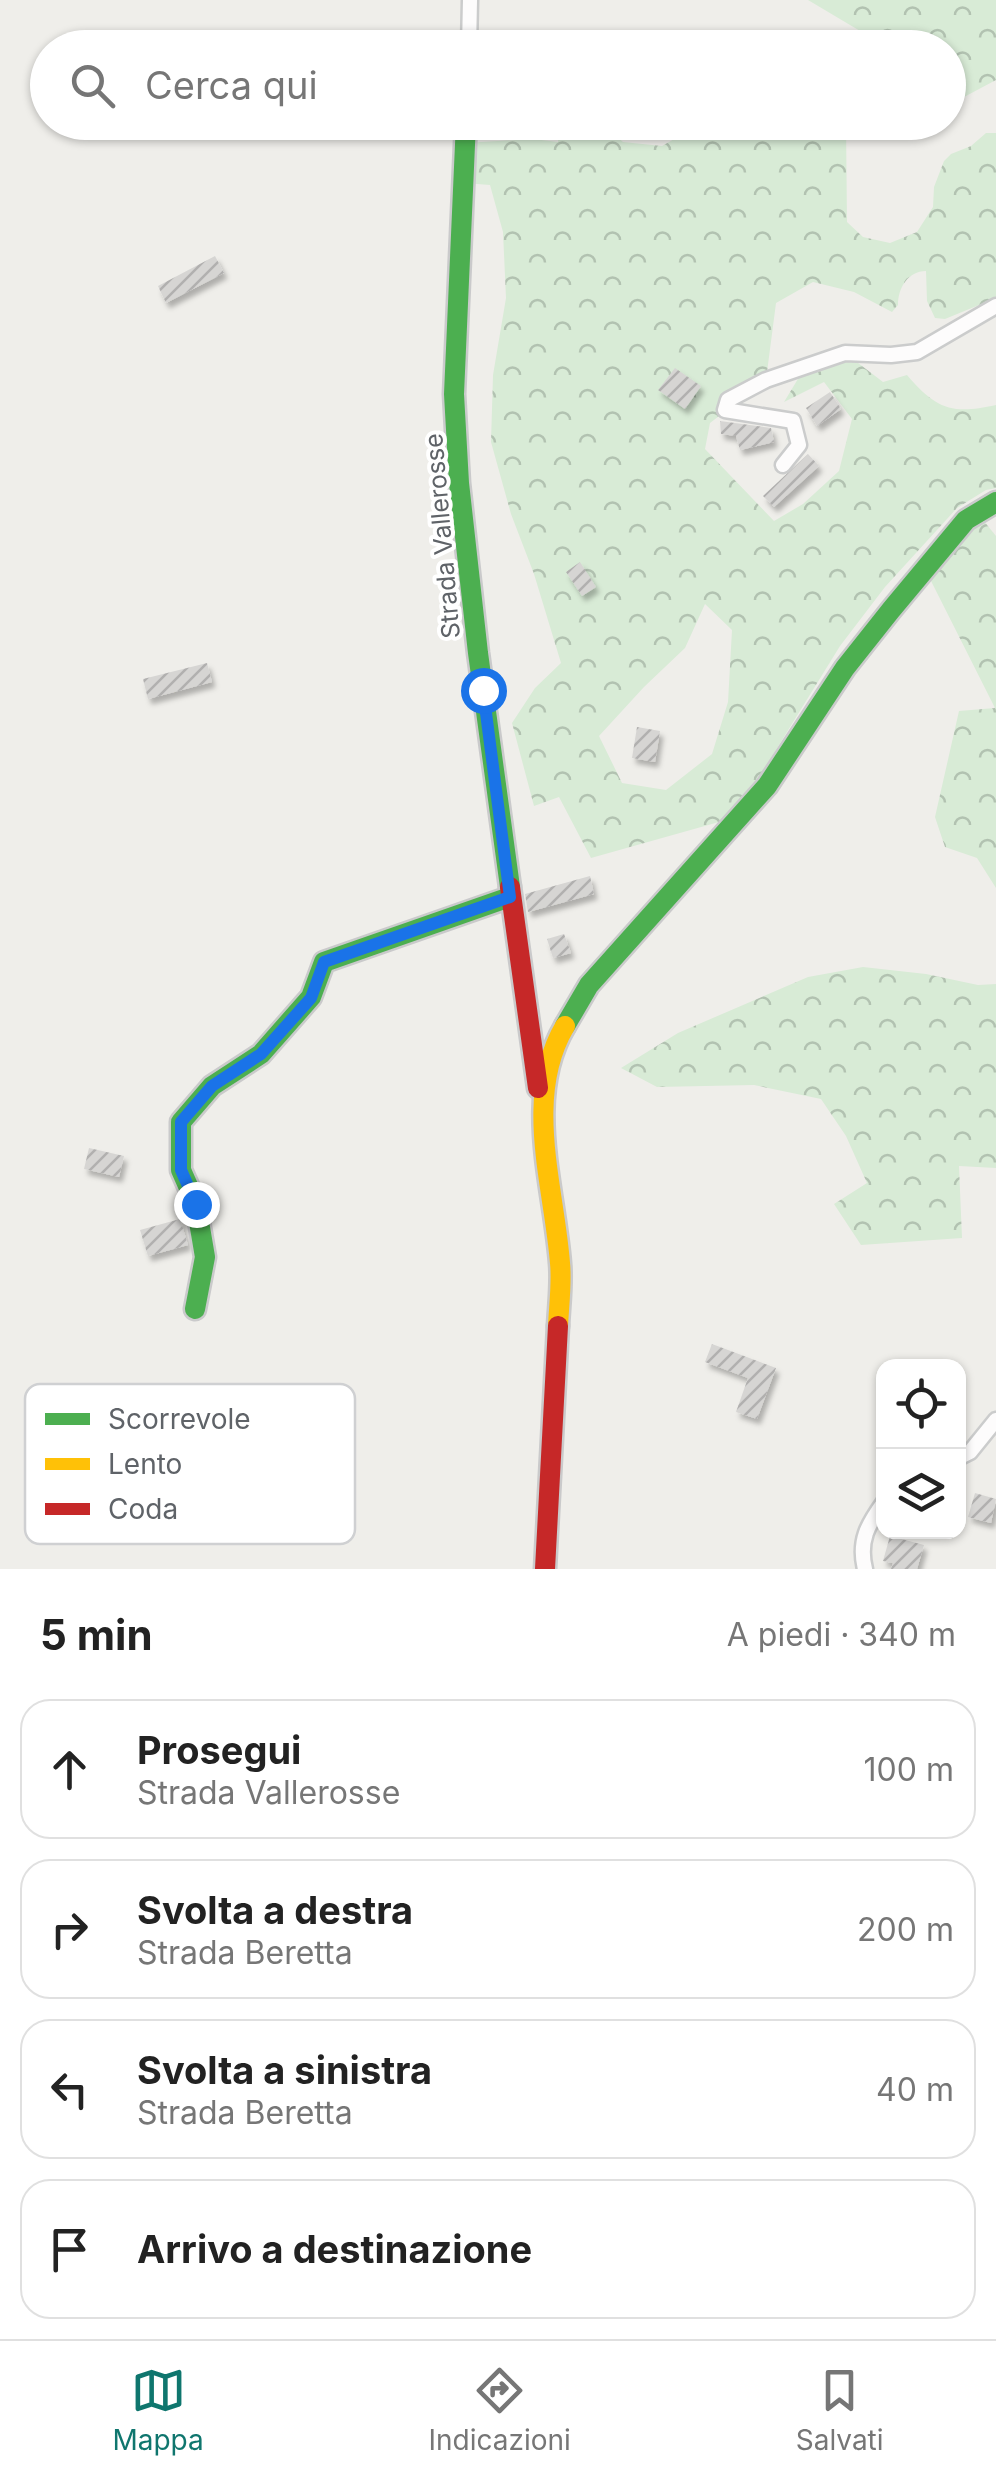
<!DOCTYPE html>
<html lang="it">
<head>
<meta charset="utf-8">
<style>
	body { margin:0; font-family:Inter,sans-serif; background:#f2f2f2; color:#222 }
	.controls { position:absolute; right:30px; bottom:30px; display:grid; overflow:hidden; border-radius:20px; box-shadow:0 2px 8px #0004 }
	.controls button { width:90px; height:90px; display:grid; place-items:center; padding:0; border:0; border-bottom:2px solid #e0e0e0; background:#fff; color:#222; font:50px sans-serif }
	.stop { position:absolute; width:30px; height:30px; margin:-22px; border:8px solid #1a73e8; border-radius:50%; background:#fff }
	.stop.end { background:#1a73e8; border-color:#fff; box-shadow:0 2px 10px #0008 }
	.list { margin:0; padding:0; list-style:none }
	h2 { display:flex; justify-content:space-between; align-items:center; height:130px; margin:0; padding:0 40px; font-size:42px }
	h2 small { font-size:32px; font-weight:400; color:#767676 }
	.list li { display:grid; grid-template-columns:65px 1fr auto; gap:30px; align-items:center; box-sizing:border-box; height:140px; margin:0 20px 20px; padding:0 20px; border:2px solid #e0e0e0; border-radius:30px }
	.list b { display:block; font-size:38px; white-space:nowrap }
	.list p { margin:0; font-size:32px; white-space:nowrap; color:#767676 }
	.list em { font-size:32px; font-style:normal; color:#767676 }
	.icon { flex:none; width:55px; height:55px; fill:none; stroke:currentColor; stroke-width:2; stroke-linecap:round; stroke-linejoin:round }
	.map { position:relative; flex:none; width:996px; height:1569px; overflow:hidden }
	.search { position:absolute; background:#fff; box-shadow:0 2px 8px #0004; left:30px; right:30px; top:30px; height:110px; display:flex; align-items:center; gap:25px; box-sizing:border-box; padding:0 35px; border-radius:55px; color:#767676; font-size:38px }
	.sheet { height:770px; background:#fff }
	nav { display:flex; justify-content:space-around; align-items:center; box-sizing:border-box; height:140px; border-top:2px solid #e0e0e0; background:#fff; font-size:28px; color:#767676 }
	nav a { display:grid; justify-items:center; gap:5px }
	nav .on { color:#0f766e }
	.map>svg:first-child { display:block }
</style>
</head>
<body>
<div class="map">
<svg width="996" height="1569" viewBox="0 0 996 1569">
	<defs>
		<pattern id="forest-crowns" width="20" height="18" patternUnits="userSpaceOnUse" patternTransform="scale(2.5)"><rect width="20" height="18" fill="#d8ebd6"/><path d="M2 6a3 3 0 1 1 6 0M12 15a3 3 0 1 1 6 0" fill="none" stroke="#b2c2b1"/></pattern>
		<pattern id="building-hatch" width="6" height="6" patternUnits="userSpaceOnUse" patternTransform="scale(2.5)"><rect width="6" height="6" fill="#d6d5d3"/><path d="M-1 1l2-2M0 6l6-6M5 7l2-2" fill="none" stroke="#b1b0af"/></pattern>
		<filter id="shadow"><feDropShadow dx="3.5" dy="5.5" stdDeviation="2.5" flood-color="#0004"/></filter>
	</defs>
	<rect width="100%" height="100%" fill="#efeeea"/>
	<path fill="url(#forest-crowns)" fill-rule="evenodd" d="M808 0H996V80L949 105 948 48 887 47Z
		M559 123H602L623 142 662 146 702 123H846L847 222 863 237 890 243 917 232 933 207 934 187 944 161 951 154 971 146 986 133H996V298L945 319 935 318 927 301 926 271C908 271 898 288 898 305L892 312 854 292 813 282 776 303 766 380 710 423 705 449 774 521 803 504 839 471 852 419 824 382 784 402 807 364 845 353 883 382 907 375C936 409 952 415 996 405V488L986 490 957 508 885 587 840 646 761 774 719 822 591 858 559 797 534 806 512 723 535 688 561 663 534 574 511 514 491 442 493 375 506 298 503 232 490 185 464 183 465 143 533 139 558 142ZM705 604 732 630 728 702 712 754 666 790 622 783 599 736 644 687 685 648Z
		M983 520 996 536V888L977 858 945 847 935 817 959 711 995 708 929 577Z
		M863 967 926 974 978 985 996 984V1168L959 1166 962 1238 861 1245 834 1204 867 1183 846 1136 821 1099 754 1085 657 1087 621 1068 678 1033 808 977Z"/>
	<path fill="url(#building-hatch)" filter="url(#shadow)" d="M215 256 224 273 166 303 158 286Z
		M675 368 701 386 685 409 658 390Z
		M830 392 841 409 817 426 806 408Z
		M720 421 771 428 774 442 740 450 736 436 721 434Z
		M808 454 819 466 774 507 763 496Z
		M580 562 596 587 582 596 566 572Z
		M207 663 212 682 148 699 143 679Z
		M637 727 660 731 655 762 632 758Z
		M590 876 594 894 528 912 525 894Z
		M564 934 571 953 553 958 547 939Z
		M89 1148 124 1156 119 1177 84 1169Z
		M180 1219 188 1245 148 1256 140 1230Z
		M712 1344 776 1368 757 1419 736 1412 748 1378 705 1362Z
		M975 1493 996 1499 991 1523 968 1517Z
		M890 1536 924 1545 917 1569H891L893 1563 883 1561Z"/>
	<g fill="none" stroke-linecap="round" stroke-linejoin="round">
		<defs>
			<path id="street" d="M469 48 470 0
				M783 465 799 445 793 421 725 410 728 400 766 380 845 353 891 355 917 352 996 306
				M958 1458 970 1452 996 1420
				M865 1569C858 1541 868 1524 884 1502"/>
			<path id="fast" d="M466 122 454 394 459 483 478 653 510 887
				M565 1026 589 985 767 786 845 668 891 610 966 520 996 502
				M195 1309 205 1257 196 1204 181 1170V1122L212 1086 261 1054 311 997 324 962 510 897"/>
			<path id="slow" d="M558 1326C559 1305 562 1283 560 1263 554 1186 523 1097 565 1026"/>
			<path id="jam" d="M510 887 538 1088
				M545 1569 558 1326"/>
		</defs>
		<use href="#street" stroke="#cbcccc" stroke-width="19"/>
		<use href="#fast" stroke="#cacacb" stroke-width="25"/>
		<use href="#slow" stroke="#cacacb" stroke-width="25"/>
		<use href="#jam" stroke="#cacacb" stroke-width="25"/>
		<use href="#street" stroke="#fdfcfc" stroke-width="14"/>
		<use href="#fast" stroke="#4caf50" stroke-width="20"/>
		<use href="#slow" stroke="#ffc107" stroke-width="20"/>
		<use href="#jam" stroke="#c62828" stroke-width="20"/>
	</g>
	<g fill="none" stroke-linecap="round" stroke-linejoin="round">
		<path stroke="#1a73e8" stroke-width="12" d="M196 1204 181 1170V1122L212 1086 261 1054 311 998 324 962 510 897 483 690"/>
	</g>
	<g text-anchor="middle" stroke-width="8" stroke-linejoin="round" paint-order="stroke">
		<g font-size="25" fill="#5f6368" stroke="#fff">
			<text transform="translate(442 536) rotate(-95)" y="9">Strada Vallerosse</text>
		</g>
	</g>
	<rect x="25" y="1384" width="330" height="160" rx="15" fill="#fff" stroke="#cfd0d2" stroke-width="2.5"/>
	<rect x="45" y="1413" width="45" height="12" fill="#4caf50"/>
	<rect x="45" y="1458" width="45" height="12" fill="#ffc107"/>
	<rect x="45" y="1503" width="45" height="12" fill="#c62828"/>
	<g font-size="28" fill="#5f6368">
		<text x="108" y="1429">Scorrevole</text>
		<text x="108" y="1474">Lento</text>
		<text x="108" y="1519">Coda</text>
	</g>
</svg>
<div class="controls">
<button><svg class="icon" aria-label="locate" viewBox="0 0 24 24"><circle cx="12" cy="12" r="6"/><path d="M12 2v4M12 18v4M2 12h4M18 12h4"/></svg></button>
<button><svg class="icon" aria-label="layers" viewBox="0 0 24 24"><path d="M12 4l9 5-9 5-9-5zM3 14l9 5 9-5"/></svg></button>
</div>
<div class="stop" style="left:483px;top:690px"></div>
<div class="stop end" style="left:196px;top:1204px"></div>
<div class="search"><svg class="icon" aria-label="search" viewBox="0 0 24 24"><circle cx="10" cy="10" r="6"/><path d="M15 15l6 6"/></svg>Cerca qui</div>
</div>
<section class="sheet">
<h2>5 min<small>A piedi · 340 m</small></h2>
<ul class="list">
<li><svg class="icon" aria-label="ahead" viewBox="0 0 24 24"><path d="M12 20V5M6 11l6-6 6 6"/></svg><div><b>Prosegui</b><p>Strada Vallerosse</p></div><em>100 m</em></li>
<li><svg class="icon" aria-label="right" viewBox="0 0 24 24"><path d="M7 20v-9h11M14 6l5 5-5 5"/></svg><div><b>Svolta a destra</b><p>Strada Beretta</p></div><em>200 m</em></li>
<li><svg class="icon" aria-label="left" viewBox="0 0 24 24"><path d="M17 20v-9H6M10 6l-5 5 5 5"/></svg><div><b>Svolta a sinistra</b><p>Strada Beretta</p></div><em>40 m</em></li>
<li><svg class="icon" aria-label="arrive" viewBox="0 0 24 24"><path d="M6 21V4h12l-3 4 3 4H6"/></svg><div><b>Arrivo a destinazione</b></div></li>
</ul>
</section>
<nav>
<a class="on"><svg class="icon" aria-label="map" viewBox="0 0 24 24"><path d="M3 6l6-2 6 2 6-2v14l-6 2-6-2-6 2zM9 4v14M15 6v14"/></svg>Mappa</a>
<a><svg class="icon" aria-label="directions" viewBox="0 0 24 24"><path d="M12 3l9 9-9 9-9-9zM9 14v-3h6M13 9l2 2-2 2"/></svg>Indicazioni</a>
<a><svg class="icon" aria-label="saved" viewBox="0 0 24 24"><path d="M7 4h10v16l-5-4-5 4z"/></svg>Salvati</a>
</nav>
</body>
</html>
